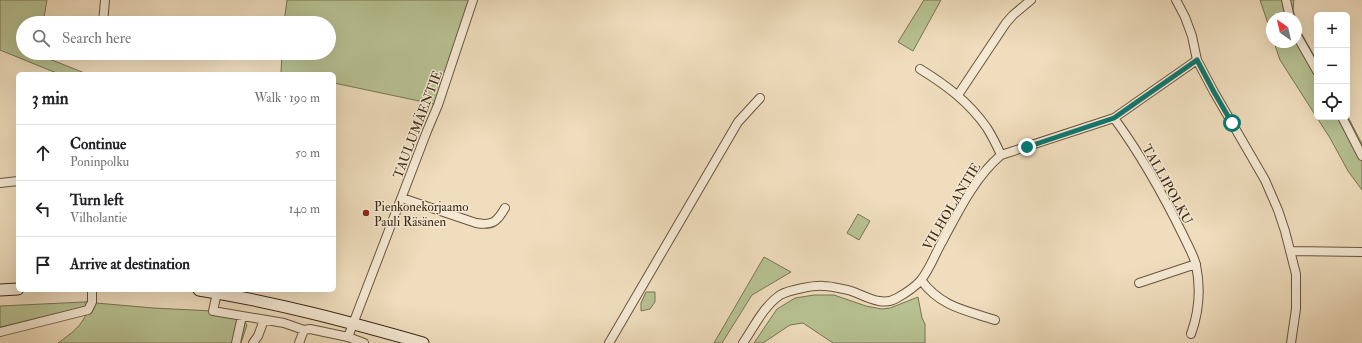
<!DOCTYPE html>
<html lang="en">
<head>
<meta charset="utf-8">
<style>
	body { margin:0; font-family:"IM FELL Double Pica",serif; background:#f2f2f2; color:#202124 }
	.controls { position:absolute; right:12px; top:12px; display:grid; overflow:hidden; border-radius:6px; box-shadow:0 4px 16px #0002 }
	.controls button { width:36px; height:36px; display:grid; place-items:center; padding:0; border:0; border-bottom:1px solid #e0e0e0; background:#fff; color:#202124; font:20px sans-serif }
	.compass { position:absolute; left:1266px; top:12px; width:36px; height:36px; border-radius:50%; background:#fff; box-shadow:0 4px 16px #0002; rotate:326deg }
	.stop { position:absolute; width:12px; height:12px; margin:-9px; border:3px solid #0f766e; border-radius:50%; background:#fff }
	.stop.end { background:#0f766e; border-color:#fff; box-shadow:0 1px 4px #0008 }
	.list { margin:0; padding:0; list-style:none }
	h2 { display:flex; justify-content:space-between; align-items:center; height:52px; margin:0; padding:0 16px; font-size:17px }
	h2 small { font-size:13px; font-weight:400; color:#757577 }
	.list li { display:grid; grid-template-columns:26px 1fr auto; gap:12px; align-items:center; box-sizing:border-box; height:56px; padding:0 16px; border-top:1px solid #e0e0e0 }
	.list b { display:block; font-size:15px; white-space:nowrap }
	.list p { margin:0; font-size:13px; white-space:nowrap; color:#757577 }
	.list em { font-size:13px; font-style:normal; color:#757577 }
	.icon { flex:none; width:22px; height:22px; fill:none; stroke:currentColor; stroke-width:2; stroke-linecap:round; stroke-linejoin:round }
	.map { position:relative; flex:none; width:1362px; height:343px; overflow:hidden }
	.search { position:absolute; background:#fff; box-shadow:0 4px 16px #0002; left:16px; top:16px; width:320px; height:44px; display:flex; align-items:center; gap:10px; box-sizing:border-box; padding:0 14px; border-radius:22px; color:#757577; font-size:15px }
	.panel { position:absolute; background:#fff; box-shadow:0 4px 16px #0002; left:16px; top:72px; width:320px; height:220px; border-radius:6px }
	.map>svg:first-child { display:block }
</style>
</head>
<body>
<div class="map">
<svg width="1362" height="343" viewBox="0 0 1362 343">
	<rect width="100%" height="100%" fill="#efddbd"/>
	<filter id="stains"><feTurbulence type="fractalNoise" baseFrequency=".005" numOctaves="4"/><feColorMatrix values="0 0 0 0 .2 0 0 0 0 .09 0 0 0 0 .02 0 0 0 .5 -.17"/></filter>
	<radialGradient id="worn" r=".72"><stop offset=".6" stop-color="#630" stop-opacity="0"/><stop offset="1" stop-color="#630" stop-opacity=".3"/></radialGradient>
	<path fill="#b7c192" stroke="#797454" d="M0 0H47L43 23H23V53H40L42 56 87 74H59L0 50Z
		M287 0H473L438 105 334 83V74H288L281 73 282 53H329V23H284Z
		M924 0H941L913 51 898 42Z
		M1260 0H1294L1293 10 1299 29 1317 61V117H1347V115L1362 144V190L1348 171 1330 138 1280 60 1274 42H1296V18H1272V35Z
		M858 214 870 221 859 240 847 233Z
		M764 257 791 272 752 295 722 343H714Z
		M646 292H655V302L650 309 641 311V303Z
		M814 295H834L866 306 882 309 890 308 918 297 922 318 925 324V343H833L803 323 790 325 763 343H754L777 309 795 298Z
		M84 302H92L91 306 96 303 153 308 213 311 242 316 247 325 241 343H58C70 334 83 326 87 311L0 332V306Z"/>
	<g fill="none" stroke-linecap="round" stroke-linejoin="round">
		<defs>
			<path id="minor" d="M1176 0 1185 17 1192 36 1197 60 1214 92 1265 180 1278 210 1285 231 1296 274V309L1291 343
				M1286 0 1290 18
				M103 23 105 0
				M1296 34 1317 71
				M920 69C946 85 969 102 987 128 992 136 997 146 1001 155
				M958 95 1006 23 1013 15 1031 0
				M1342 117 1362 156
				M1114 118C1141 155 1164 196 1184 237 1188 246 1194 256 1196 265 1201 289 1199 312 1191 334
				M0 183 18 181
				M402 198 476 223C492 226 497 222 505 208
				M1291 251 1362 252
				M921 280C941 307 965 310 995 320
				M1139 283 1196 264
				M217 293 213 311 284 323 304 330 310 329 348 337 364 343
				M0 332 88 310 92 302V290
				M348 337 427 131 438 105 473 0
				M236 343 242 316
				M253 343 258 336 264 320
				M299 343 304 330
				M609 343 738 122 760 98
				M743 343C754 327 763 307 780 295 789 290 814 285 824 286 832 286 841 289 848 290 863 294 881 308 897 298 906 293 915 287 921 280 930 269 935 254 942 242 958 212 975 177 1001 155L1114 118 1197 60"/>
			<path id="secondary" d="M0 290 18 289
				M199 290C275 302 349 322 423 343"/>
		</defs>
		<use href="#minor" stroke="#68553f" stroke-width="10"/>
		<use href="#secondary" stroke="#3b2815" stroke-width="13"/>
		<use href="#minor" stroke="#f5e9d4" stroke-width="8"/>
		<use href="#secondary" stroke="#f5e9d4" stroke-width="11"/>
	</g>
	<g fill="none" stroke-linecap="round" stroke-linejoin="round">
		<path stroke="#0f766e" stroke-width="5" d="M1027 147 1114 118 1197 60 1214 92 1232 123"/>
	</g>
	<circle fill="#8f2418" stroke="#f5e9d4" stroke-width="1.5" cx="366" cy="213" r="4"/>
	<g text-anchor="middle" stroke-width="3" stroke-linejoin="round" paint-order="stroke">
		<g font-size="13" fill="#3b2815" stroke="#f5e9d4">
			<text transform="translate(417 124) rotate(-69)" y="5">TAULUMÄENTIE</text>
			<text transform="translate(1168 184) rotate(61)" y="5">TALLIPOLKU</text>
			<text transform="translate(951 206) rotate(-59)" y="5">VILHOLANTIE</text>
		</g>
		<g font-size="13" fill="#3b2815" stroke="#f5e9d4" text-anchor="start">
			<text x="374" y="211">Pienkonekorjaamo<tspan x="374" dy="15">Pauli Räsänen</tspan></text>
		</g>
	</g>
	<rect width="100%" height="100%" filter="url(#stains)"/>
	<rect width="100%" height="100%" fill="url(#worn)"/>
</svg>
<div class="controls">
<button>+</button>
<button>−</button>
<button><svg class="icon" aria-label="locate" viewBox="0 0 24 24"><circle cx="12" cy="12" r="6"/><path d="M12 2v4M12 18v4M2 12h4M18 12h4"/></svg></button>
</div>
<svg class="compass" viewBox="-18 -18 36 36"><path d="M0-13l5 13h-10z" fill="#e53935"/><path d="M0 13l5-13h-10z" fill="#757577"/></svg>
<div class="stop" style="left:1232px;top:123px"></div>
<div class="stop end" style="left:1027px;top:147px"></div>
<div class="search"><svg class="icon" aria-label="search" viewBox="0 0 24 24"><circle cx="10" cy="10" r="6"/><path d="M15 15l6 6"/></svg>Search here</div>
<section class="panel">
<h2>3 min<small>Walk · 190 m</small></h2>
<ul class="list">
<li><svg class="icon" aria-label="ahead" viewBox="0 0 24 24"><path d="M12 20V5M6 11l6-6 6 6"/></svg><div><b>Continue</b><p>Poninpolku</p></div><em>50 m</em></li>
<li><svg class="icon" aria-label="left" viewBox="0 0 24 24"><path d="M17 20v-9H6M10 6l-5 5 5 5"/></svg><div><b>Turn left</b><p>Vilholantie</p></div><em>140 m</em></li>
<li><svg class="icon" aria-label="arrive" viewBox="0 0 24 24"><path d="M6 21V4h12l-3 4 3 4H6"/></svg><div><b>Arrive at destination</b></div></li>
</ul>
</section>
</div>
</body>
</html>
